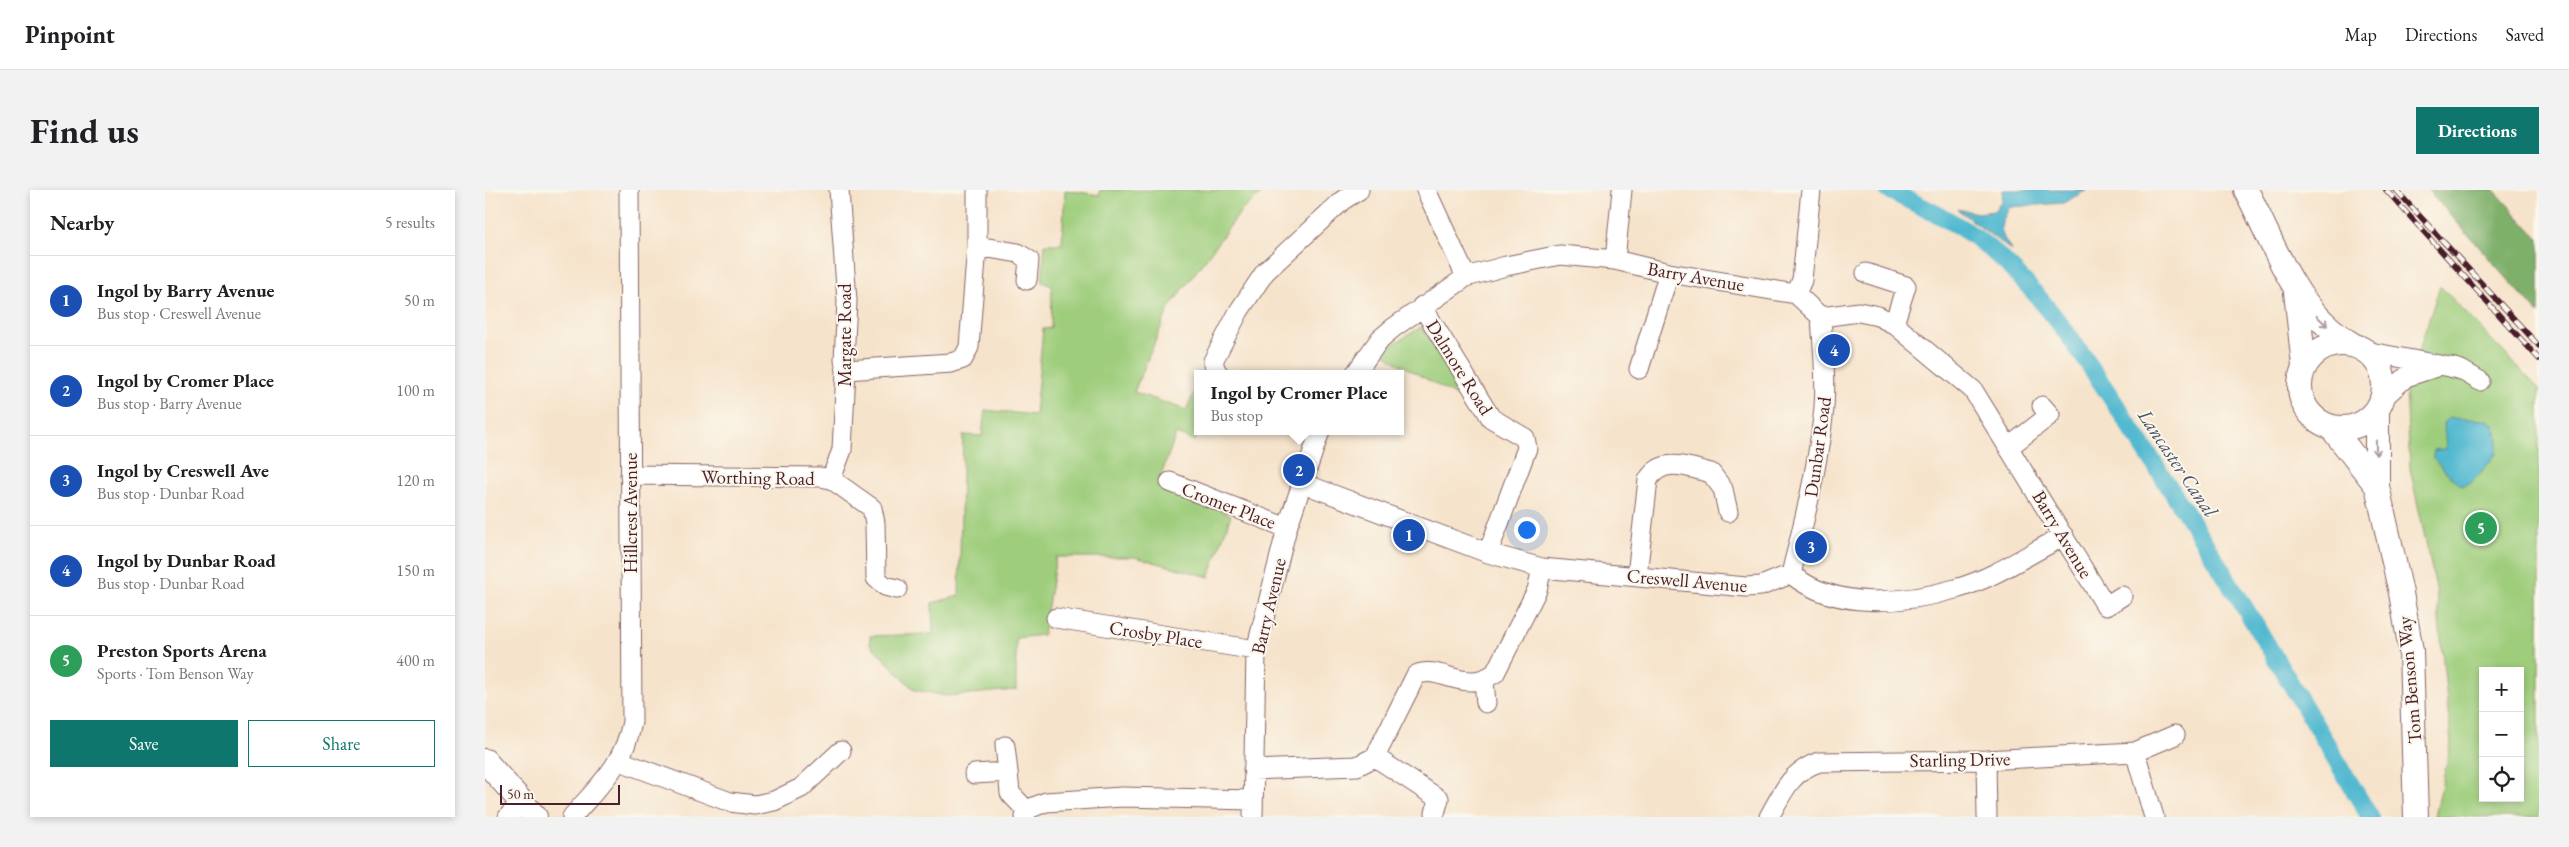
<!DOCTYPE html>
<html lang="en">
<head>
<meta charset="utf-8">
<style>
	body { margin:0; font-family:"EB Garamond",serif; background:#f2f2f2; color:#202124 }
	.controls { position:absolute; right:15px; bottom:15px; display:grid; overflow:hidden; border-radius:0px; box-shadow:0 2px 8px #0003 }
	.controls button { width:45px; height:45px; display:grid; place-items:center; padding:0; border:0; border-bottom:1px solid #e0e0e0; background:#fff; color:#202124; font:25px sans-serif }
	.scale { position:absolute; left:15px; bottom:12px; width:120px; box-sizing:border-box; padding-left:5px; border:2px solid #4a1f2b; border-top:0; font-size:14px; line-height:18px; white-space:nowrap; color:#4a1f2b; -webkit-text-stroke:4px #fbf7ec; paint-order:stroke }
	.you { position:absolute; left:1041px; top:339px; width:18px; height:18px; margin:-12px; border:4px solid #fff; border-radius:50%; background:#1a73e8; box-shadow:0 0 0 8px #1a73e833 }
	.badge { display:grid; place-items:center; width:32px; height:32px; border-radius:50%; background:#0f766e; color:#fff; font-size:16px; font-weight:700 }
	.pin { position:absolute; translate:-50% -50%; border:2px solid #fff; box-shadow:0 1px 5px #0006 }
	.popup { position:absolute; left:709px; top:180px; width:210px; height:65px; box-sizing:border-box; display:grid; place-content:center; border-radius:0px; background:#fff; filter:drop-shadow(0 1px 4px #0005); font-size:16px; white-space:nowrap; color:#757577 }
	.popup b { font-size:19px; color:#202124 }
	.popup::after { content:''; position:absolute; left:50%; top:100%; margin-left:-10px; border:10px solid transparent; border-top-color:#fff }
	.list { margin:0; padding:0; list-style:none }
	h2 { display:flex; justify-content:space-between; align-items:center; height:65px; margin:0; padding:0 20px; font-size:21px }
	h2 small { font-size:16px; font-weight:400; color:#757577 }
	.list li { display:grid; grid-template-columns:32px 1fr auto; gap:15px; align-items:center; box-sizing:border-box; height:90px; padding:0 20px; border-top:1px solid #e0e0e0 }
	.list b { display:block; font-size:19px; white-space:nowrap }
	.list p { margin:0; font-size:16px; white-space:nowrap; color:#757577 }
	.list em { font-size:16px; font-style:normal; color:#757577 }
	.actions { display:flex; gap:10px; padding:15px 20px }
	.actions a { flex:1; padding:11px 0; border:1px solid #0f766e; border-radius:0px; text-align:center; font-size:18px; color:#0f766e }
	.actions .main { background:#0f766e; color:#fff }
	.icon { flex:none; width:28px; height:28px; fill:none; stroke:currentColor; stroke-width:2; stroke-linecap:round; stroke-linejoin:round }
	.map { position:relative; flex:none; width:2054px; height:627px; overflow:hidden; border-radius:0px }
	header { display:flex; align-items:center; gap:30px; box-sizing:border-box; height:70px; padding:0 25px; background:#fff; border-bottom:1px solid #e0e0e0 }
	header strong { font-size:24px }
	nav { display:flex; gap:28px; margin-inline-start:auto; font-size:18px }
	.intro { display:flex; align-items:center; justify-content:space-between; box-sizing:border-box; height:120px; padding:0 30px }
	h1 { margin:0; font-size:35px }
	.button { padding:12px 22px; border-radius:0px; background:#0f766e; color:#fff; font-size:18px; font-weight:700 }
	main { display:flex; gap:30px; padding:0 30px }
	aside { flex:1; background:#fff; border-radius:0px; box-shadow:0 2px 8px #0003 }
	.map>svg:first-child { display:block }
</style>
</head>
<body>
<header>
<strong>Pinpoint</strong>
<nav><a>Map</a><a>Directions</a><a>Saved</a></nav>
</header>
<div class="intro"><h1>Find us</h1><a class="button">Directions</a></div>
<main>
<aside>
<h2>Nearby<small>5 results</small></h2>
<ul class="list">
<li><span class="badge" style="background:#1a4fb4">1</span><div><b>Ingol by Barry Avenue</b><p>Bus stop · Creswell Avenue</p></div><em>50 m</em></li>
<li><span class="badge" style="background:#1a4fb4">2</span><div><b>Ingol by Cromer Place</b><p>Bus stop · Barry Avenue</p></div><em>100 m</em></li>
<li><span class="badge" style="background:#1a4fb4">3</span><div><b>Ingol by Creswell Ave</b><p>Bus stop · Dunbar Road</p></div><em>120 m</em></li>
<li><span class="badge" style="background:#1a4fb4">4</span><div><b>Ingol by Dunbar Road</b><p>Bus stop · Dunbar Road</p></div><em>150 m</em></li>
<li><span class="badge" style="background:#2e9e5b">5</span><div><b>Preston Sports Arena</b><p>Sports · Tom Benson Way</p></div><em>400 m</em></li>
</ul>
<div class="actions"><a class="main">Save</a><a>Share</a></div>
</aside>
<div class="map">
<svg width="2054" height="627" viewBox="0 0 2054 627">
	<rect width="100%" height="100%" fill="#fbf7ec"/>
	<filter id="ink" filterUnits="userSpaceOnUse"><feTurbulence type="fractalNoise" baseFrequency=".02" numOctaves="2"/><feDisplacementMap in="SourceGraphic" scale="10" xChannelSelector="R" yChannelSelector="G"/><feConvolveMatrix kernelMatrix="1 2 1 2 8 2 1 2 1" color-interpolation-filters="sRGB"/></filter>
	<filter id="wash" filterUnits="userSpaceOnUse"><feTurbulence type="fractalNoise" baseFrequency=".0096" numOctaves="4" result="noise"/><feDisplacementMap in="SourceGraphic" scale="20" xChannelSelector="R" yChannelSelector="G"/><feGaussianBlur stdDeviation="1.12" result="paint"/><feColorMatrix in="noise" values="0 0 0 0 0 0 0 0 0 0 0 0 0 0 0 0 0 1.4 0 .05"/><feComposite in="paint" operator="in"/></filter>
	<g filter="url(#wash)">
		<rect width="100%" height="100%" fill="#f6e3cb"/>
		<path fill="#9ecd7b" stroke="#747653" fill-rule="evenodd" d="M580 0 614 5 615 0H780L757 20 684 118 649 202 701 220 713 195 714 241 710 251 691 244 673 294 746 325 724 387 650 367H571L558 445 531 448V500L462 506 429 500 385 454V446L448 444 447 413 474 406 478 245 497 246 500 220 550 225 558 139 566 138 567 96 557 92 560 54H577Z
			M1955 96 2054 199V627H1950L1966 553 1951 398 1925 279 1921 199ZM1998 481H2035V608H1998Z
			M936 137 987 215 906 169 901 164 902 158Z"/>
		<path fill="#7eb06b" stroke="#64684b" d="M1943 0H2009L2054 49V124Z"/>
		<path fill="#52b9d0" stroke="#4e6c7e" d="M1518 0H1602L1578 13 1525 17C1512 38 1514 41 1527 61L1472 19 1493 23 1510 21 1517 11Z
			M1965 228 2002 230 2008 234 2013 249 2011 264 2004 273 1987 292 1975 296 1949 269V260L1961 259 1959 233Z"/>
		<g fill="none" stroke-linecap="round" stroke-linejoin="round">
			<path stroke="#52b9d0" stroke-width="18" d="M1403 0C1435 16 1470 31 1498 53 1566 108 1610 184 1657 255 1737 377 1811 502 1885 627"/>
		</g>
	</g>
	<g filter="url(#ink)">
		<g fill="none" stroke-linecap="round" stroke-linejoin="round">
			<defs>
				<path id="minor" d="M941 0 981 87
					M492 56 533 63 544 70 542 90
					M1130 70 1137 0
					M1381 83 1421 96 1409 134
					M1311 104 1317 90 1326 0
					M937 116 1006 228 1040 248 1042 258 1003 363
					M1880 161 1965 177 1976 180 1995 191
					M1154 179 1184 83
					M361 180 466 173 478 169 484 157 492 56V0
					M734 184 731 181 728 171 754 121 780 82 858 10 874 0
					M870 184 895 149 908 138 981 87 1021 76 1075 65 1130 70 1184 83 1311 104 1336 127 1374 122 1393 126 1409 134 1488 200 1621 416 1637 406
					M1898 208 1921 187 1951 177
					M1524 257 1565 225 1557 216
					M145 285 335 287 346 289 387 318 390 333 391 388 400 396 412 399
					M346 289 357 260 361 180 359 170 362 111 354 0
					M685 292 802 338
					M817 293 1003 363 1057 378 1261 397 1276 396 1306 384
					M1306 384C1350 420 1418 414 1470 399 1506 390 1545 363 1579 346
					M1306 384C1319 332 1332 280 1338 227 1342 194 1338 160 1336 127
					M1152 385 1163 290C1177 266 1203 277 1226 283L1238 299 1243 322
					M571 428 771 460
					M999 491 1001 513
					M1650 562 1669 627
					M890 567 954 609 950 623
					M1501 570 1502 627
					M135 571 245 612 270 615 289 611 316 598 356 561
					M768 580 872 576 890 567 931 485C956 474 979 505 1010 483L1052 400 1057 378
					M523 582 525 603 541 620
					M489 584 523 582 520 556
					M23 627 36 612
					M87 627C114 595 139 575 147 532L144 0
					M540 627 541 620 561 612 637 607 768 610
					M768 627 771 460 802 338 835 241
					M1284 627C1298 602 1305 582 1334 572L1501 570 1650 562 1690 545"/>
				<path id="major" d="M1761 0C1791 58 1809 120 1868 155
					M1811 102 1819 176
					M1815 196a42 42 0 1 1 84 0a42 42 0 1 1-84 0Z
					M1892 220V296L1916 403 1926 461 1931 627
					M1846 237 1892 296
					M0 571 50 627"/>
			</defs>
			<use href="#minor" stroke="#866463" stroke-width="21"/>
			<use href="#major" stroke="#866463" stroke-width="26"/>
			<use href="#minor" stroke="#fff" stroke-width="19"/>
			<use href="#major" stroke="#fff" stroke-width="24"/>
			<defs>
				<path id="rail" d="M1901 0 2054 169
					M1911 0 2054 156"/>
			</defs>
			<use href="#rail" stroke="#4a1f2b" stroke-width="5.5"/>
			<use href="#rail" stroke="#fbf7ec" stroke-width="4" stroke-dasharray="11" stroke-linecap="butt"/>
		</g>
		<defs><path id="oneway-shaft" d="M-6 0H5M1.5-3L5.5 0L1.5 3" fill="none" stroke-width="1.6" stroke-linecap="round" stroke-linejoin="round" transform="scale(1.25)"/></defs>
		<g stroke="#ae9aa0">
			<use href="#oneway-shaft" transform="translate(1837 131) rotate(44)"/>
			<use href="#oneway-shaft" transform="translate(1891 258) rotate(89)"/>
		</g>
	</g>
	<g text-anchor="middle" stroke-width="4" stroke-linejoin="round" paint-order="stroke">
		<g font-size="19" fill="#4a1f2b" stroke="#fbf7ec">
			<text transform="translate(1211 86) rotate(10)" y="7">Barry Avenue</text>
			<text transform="translate(359 145) rotate(-90)" y="7">Margate Road</text>
			<text transform="translate(975 177) rotate(58)" y="7">Dalmore Road</text>
			<text transform="translate(1332 257) rotate(-82)" y="7">Dunbar Road</text>
			<text transform="translate(273 287) rotate(1)" y="7">Worthing Road</text>
			<text transform="translate(744 315) rotate(21)" y="7">Cromer Place</text>
			<text transform="translate(145 323) rotate(-90)" y="7">Hillcrest Avenue</text>
			<text transform="translate(1578 344) rotate(59)" y="7">Barry Avenue</text>
			<text transform="translate(1202 390) rotate(5)" y="7">Creswell Avenue</text>
			<text transform="translate(783 416) rotate(-77)" y="7">Barry Avenue</text>
			<text transform="translate(671 444) rotate(9)" y="7">Crosby Place</text>
			<text transform="translate(1924 490) rotate(-95)" y="7">Tom Benson Way</text>
			<text transform="translate(1475 569) rotate(-1)" y="7">Starling Drive</text>
		</g>
		<g font-size="20" font-style="italic" fill="#4d5565" stroke="#fbf7ec">
			<text transform="translate(1693 273) rotate(56)" y="7">Lancaster Canal</text>
		</g>
	</g>
</svg>
<div class="controls">
<button>+</button>
<button>−</button>
<button><svg class="icon" aria-label="locate" viewBox="0 0 24 24"><circle cx="12" cy="12" r="6"/><path d="M12 2v4M12 18v4M2 12h4M18 12h4"/></svg></button>
</div>
<div class="scale">50 m</div>
<div class="you"></div>
<div class="pin badge" style="left:924px;top:345px;background:#1a4fb4">1</div>
<div class="pin badge" style="left:814px;top:280px;background:#1a4fb4">2</div>
<div class="popup"><b>Ingol by Cromer Place</b>Bus stop</div>
<div class="pin badge" style="left:1326px;top:357px;background:#1a4fb4">3</div>
<div class="pin badge" style="left:1349px;top:160px;background:#1a4fb4">4</div>
<div class="pin badge" style="left:1996px;top:338px;background:#2e9e5b">5</div>
</div>
</main>
</body>
</html>
